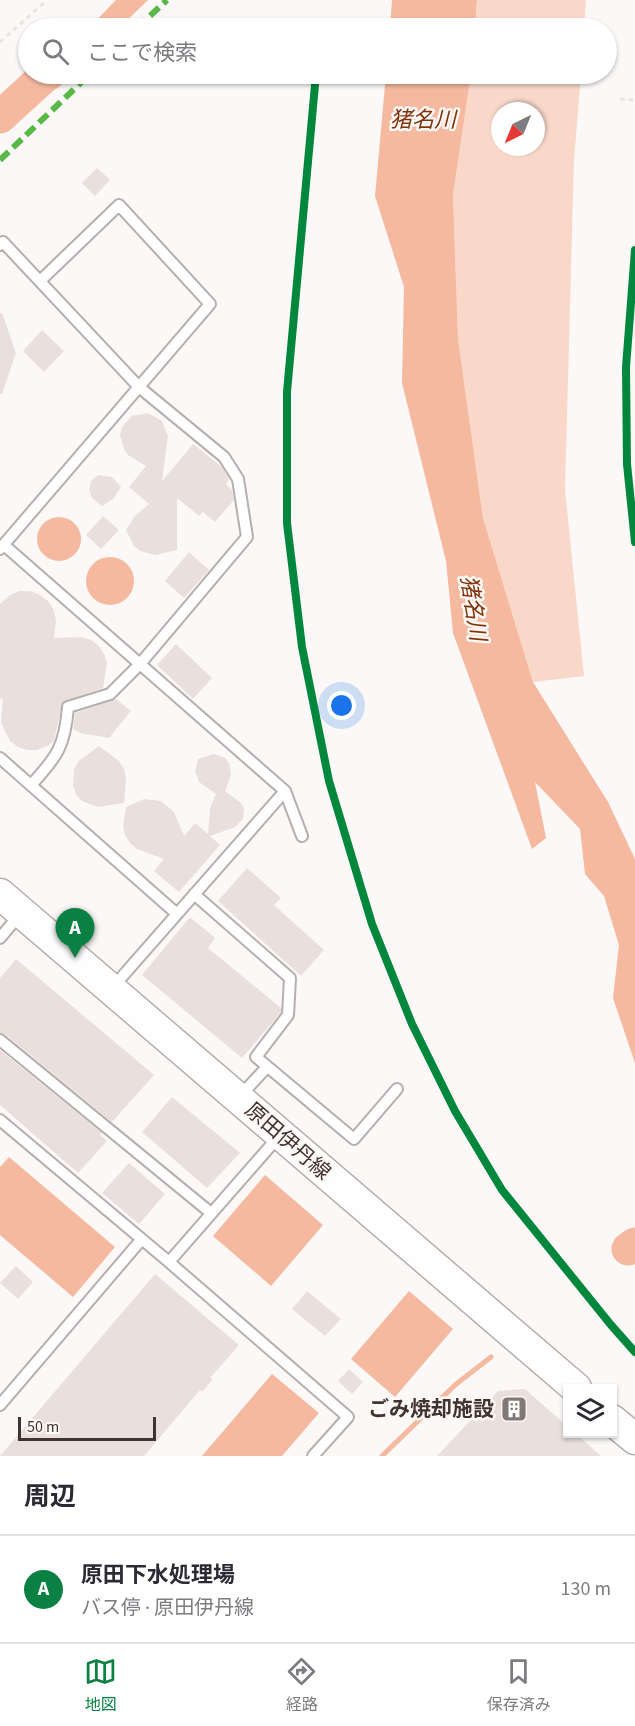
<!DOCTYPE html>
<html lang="ja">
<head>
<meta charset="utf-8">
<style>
	body { margin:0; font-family:"Source Sans 3","Noto Sans JP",sans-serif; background:#f7f7f7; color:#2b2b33 }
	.controls { position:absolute; right:18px; bottom:18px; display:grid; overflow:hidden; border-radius:0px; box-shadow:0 2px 4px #0004 }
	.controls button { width:54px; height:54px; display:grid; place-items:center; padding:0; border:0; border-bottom:2px solid #e1e1e2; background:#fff; color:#2b2b33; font:30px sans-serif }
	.compass { position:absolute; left:491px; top:102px; width:54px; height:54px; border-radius:50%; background:#fff; box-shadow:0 2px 4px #0004; rotate:223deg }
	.scale { position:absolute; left:18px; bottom:15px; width:138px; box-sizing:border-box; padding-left:6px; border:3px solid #403430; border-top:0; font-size:16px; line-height:21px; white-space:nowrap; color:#403430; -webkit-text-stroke:4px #fdf7f5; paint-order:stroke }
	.you { position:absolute; left:342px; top:706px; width:21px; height:21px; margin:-15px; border:4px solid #fff; border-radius:50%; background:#1a73e8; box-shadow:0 0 0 9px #1a73e833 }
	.badge { display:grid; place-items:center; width:39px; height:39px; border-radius:50%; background:#0b8043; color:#fff; font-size:20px; font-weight:700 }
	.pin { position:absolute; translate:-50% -50px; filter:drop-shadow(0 2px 3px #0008) }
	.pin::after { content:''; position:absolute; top:32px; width:21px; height:18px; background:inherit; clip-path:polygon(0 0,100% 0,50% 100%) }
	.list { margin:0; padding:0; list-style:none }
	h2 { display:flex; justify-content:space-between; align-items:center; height:78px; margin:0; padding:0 24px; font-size:26px }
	h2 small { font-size:20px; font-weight:400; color:#7c7c81 }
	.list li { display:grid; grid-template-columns:39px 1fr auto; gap:18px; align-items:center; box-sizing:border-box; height:108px; padding:0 24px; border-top:2px solid #e1e1e2 }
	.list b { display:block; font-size:22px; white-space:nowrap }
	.list p { margin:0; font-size:20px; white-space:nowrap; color:#7c7c81 }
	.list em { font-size:20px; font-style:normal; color:#7c7c81 }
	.icon { flex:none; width:33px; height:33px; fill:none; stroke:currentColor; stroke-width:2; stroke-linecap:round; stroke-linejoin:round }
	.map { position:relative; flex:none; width:635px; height:1456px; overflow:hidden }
	.search { position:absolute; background:#fff; box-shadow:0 2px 4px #0004; left:18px; right:18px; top:18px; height:66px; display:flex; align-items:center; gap:15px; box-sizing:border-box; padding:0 21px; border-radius:33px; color:#7c7c81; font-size:22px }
	.sheet { height:186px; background:#fff }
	nav { display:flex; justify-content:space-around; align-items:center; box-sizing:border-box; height:84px; border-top:2px solid #e1e1e2; background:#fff; font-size:16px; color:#7c7c81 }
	nav a { display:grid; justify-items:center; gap:3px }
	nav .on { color:#0b8043 }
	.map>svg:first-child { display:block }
</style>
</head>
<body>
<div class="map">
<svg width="635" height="1456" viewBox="0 0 635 1456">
	<rect width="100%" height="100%" fill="#fbf8f7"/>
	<path fill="#f9d8c9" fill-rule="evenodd" d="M477 0H586L584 28H475Z
		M471 74H581L574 160 565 490 584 676 533 682 483 518 458 339 453 195ZM500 111H536V147H500Z"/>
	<path fill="#f5b99f" d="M116 0H148L119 28H89Z
		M392 0H477L475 28H390Z
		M47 74H73L59 87 4 120Z
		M386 74H471L453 195 458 339 483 518 533 682 608 802 635 859V1063L613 998 619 945 604 896 585 874 580 829 535 782 546 838 532 849 453 633 446 561 402 383 404 287 375 196Z
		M37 539a22 22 0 1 1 44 0a22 22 0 1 1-44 0Z
		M86 581a24 24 0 1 1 48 0a24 24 0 1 1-48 0Z
		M9 1157 115 1247 73 1297 0 1235V1167Z
		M265 1175 323 1225 271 1286 213 1236Z
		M409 1291 453 1329 395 1397 351 1359Z
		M272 1374 319 1413 282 1456H202Z"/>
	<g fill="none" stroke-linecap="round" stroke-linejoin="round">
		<path stroke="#f5b99f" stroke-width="5" d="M382 1456 455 1385 491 1357"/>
		<path stroke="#f5b99f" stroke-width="33" d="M0 117 47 74
			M628 1249 635 1244"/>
	</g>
	<path fill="#e9e0dd" d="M97 168 110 180 95 196 82 183Z
		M0 313H2L16 353 2 394H0Z
		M42 330 64 351 44 372 23 351Z
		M148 413 162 421 168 436 162 481 193 444 222 467 229 479 226 484 232 490 234 500 215 522 203 512 199 516 177 498V550L155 555 140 551 134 546 126 530 135 516 149 504 129 487 146 466 128 455 124 449 120 435 122 427 132 416Z
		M98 475 112 477 121 487 113 499 102 506 92 498 89 490 91 481Z
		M103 516 119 530 101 549 86 535Z
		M189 552 209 570 184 598 165 581Z
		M19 591H30L40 595 48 601 54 610 56 621 54 638 81 637 91 640 99 646 104 654 107 663 103 688 63 702 54 741 47 746 37 750H27L18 747 10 741 1 723 3 698 0 699V604L10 595Z
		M176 644 212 678 193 699 157 665Z
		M116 699 131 711 109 738 80 733 73 729 75 713Z
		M99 746 119 761 124 769 126 778 124 803 98 807 82 801 76 794 73 786 74 769 79 761Z
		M214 754 225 758 229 763 231 775 225 791 241 803 244 808 243 819 235 827 210 836 220 845 179 892 154 871 164 859 137 849 130 843 125 835 123 826 126 807 144 799 161 801 174 812 184 836 195 823 208 834 210 808 216 794 199 782 195 771 198 759Z
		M247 868 281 898 274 905 324 950 301 976 218 901Z
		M190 917 215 938 208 948 281 1008V1012L272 1023 242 1058 142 975Z
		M16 959 154 1075 112 1122 5 1034 0 1033V978Z
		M0 1050 102 1133 100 1135 107 1141 78 1173 0 1105Z
		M172 1097 240 1153 207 1188 142 1132Z
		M129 1163 165 1194 139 1224 102 1193Z
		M16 1266 33 1282 18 1299 0 1283Z
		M155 1274 239 1345 210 1378 213 1379 202 1392 200 1390 144 1456H0Z
		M307 1291 341 1319 325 1336 292 1309Z
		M349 1369 363 1382 352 1394 338 1381Z
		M525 1389 567 1426V1434H576L601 1456H437L498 1391Z"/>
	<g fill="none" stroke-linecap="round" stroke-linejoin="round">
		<defs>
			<path id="lane" d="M0 245 3 242 139 387 224 457 238 479 247 537 140 664 110 694 68 707C65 746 57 757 31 785
				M4 545 285 791 302 836
				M0 549 210 304 119 205 40 281
				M0 758 177 914
				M194 894 290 978 288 1015 256 1057 354 1139 397 1089
				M0 938 21 913
				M113 987 285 791
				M0 1040 211 1213
				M240 1096 267 1067
				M0 1120 169 1262 348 1417 313 1456
				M169 1262 280 1135
				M0 1405 141 1240"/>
			<path id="secondary" d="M0 894 576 1388
				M612 1420 635 1439"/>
		</defs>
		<use href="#lane" stroke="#b5afad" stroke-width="14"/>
		<use href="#secondary" stroke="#b5afad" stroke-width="33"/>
		<path stroke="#e5e4e3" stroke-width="3" stroke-dasharray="4.5 4.5" stroke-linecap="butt" d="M0 42 47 0
			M620 99 635 100"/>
		<use href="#lane" stroke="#fefefe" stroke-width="10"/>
		<use href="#secondary" stroke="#fefefe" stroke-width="30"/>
		<path stroke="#58b947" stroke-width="6" stroke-dasharray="12 6" stroke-linecap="butt" d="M137 28 167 0
			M0 160 90 74"/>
		<defs>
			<path id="cycleway" d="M316 74 287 392V523L302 647 329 781 372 924 412 1024 455 1111 502 1190 611 1325 635 1352
				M635 250 626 367 627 464 635 542"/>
		</defs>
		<use href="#cycleway" stroke="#fdf7f5" stroke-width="11"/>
		<use href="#cycleway" stroke="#00873e" stroke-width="8"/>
	</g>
	<defs>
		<symbol id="building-square" viewBox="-11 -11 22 22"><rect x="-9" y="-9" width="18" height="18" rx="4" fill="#817976" stroke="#fdf7f5"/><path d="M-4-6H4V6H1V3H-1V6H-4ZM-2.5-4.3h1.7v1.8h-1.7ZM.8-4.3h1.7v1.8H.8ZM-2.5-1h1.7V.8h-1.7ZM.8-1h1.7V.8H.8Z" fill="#fff"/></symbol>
	</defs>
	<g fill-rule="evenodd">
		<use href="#building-square" x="499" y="1394" width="30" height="30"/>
	</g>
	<g text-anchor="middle" stroke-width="5" stroke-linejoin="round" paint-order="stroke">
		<g font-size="21" fill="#403430" stroke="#fdf7f5">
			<text transform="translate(288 1141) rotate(41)" y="7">原田伊丹線</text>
		</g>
		<g font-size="21" font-weight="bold" fill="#403430" stroke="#fdf7f5" text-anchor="end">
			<text x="494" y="1416">ごみ焼却施設</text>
		</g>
		<g font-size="22" font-style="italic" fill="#7f340b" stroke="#fdf7f5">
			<text x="423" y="127">猪名川</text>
			<text transform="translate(474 608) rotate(81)" y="8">猪名川</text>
		</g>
	</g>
</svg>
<div class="controls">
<button><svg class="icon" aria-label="layers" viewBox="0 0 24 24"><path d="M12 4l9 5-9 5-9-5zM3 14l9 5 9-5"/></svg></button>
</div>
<svg class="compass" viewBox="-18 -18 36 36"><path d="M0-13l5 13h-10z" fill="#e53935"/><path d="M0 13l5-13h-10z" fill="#7c7c81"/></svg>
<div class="scale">50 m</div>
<div class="you"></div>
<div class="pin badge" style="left:75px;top:958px">A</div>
<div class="search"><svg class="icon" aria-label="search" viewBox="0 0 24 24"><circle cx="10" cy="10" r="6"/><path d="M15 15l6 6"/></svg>ここで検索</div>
</div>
<section class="sheet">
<h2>周辺<small></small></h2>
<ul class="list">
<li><span class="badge">A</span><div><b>原田下水処理場</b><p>バス停 · 原田伊丹線</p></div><em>130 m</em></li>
</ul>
</section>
<nav>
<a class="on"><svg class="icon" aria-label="map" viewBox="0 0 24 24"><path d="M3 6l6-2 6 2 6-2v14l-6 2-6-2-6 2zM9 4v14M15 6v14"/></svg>地図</a>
<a><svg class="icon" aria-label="directions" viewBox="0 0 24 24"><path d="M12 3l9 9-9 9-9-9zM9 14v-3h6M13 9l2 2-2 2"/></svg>経路</a>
<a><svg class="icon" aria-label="saved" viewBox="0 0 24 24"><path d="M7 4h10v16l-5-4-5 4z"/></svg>保存済み</a>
</nav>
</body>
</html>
